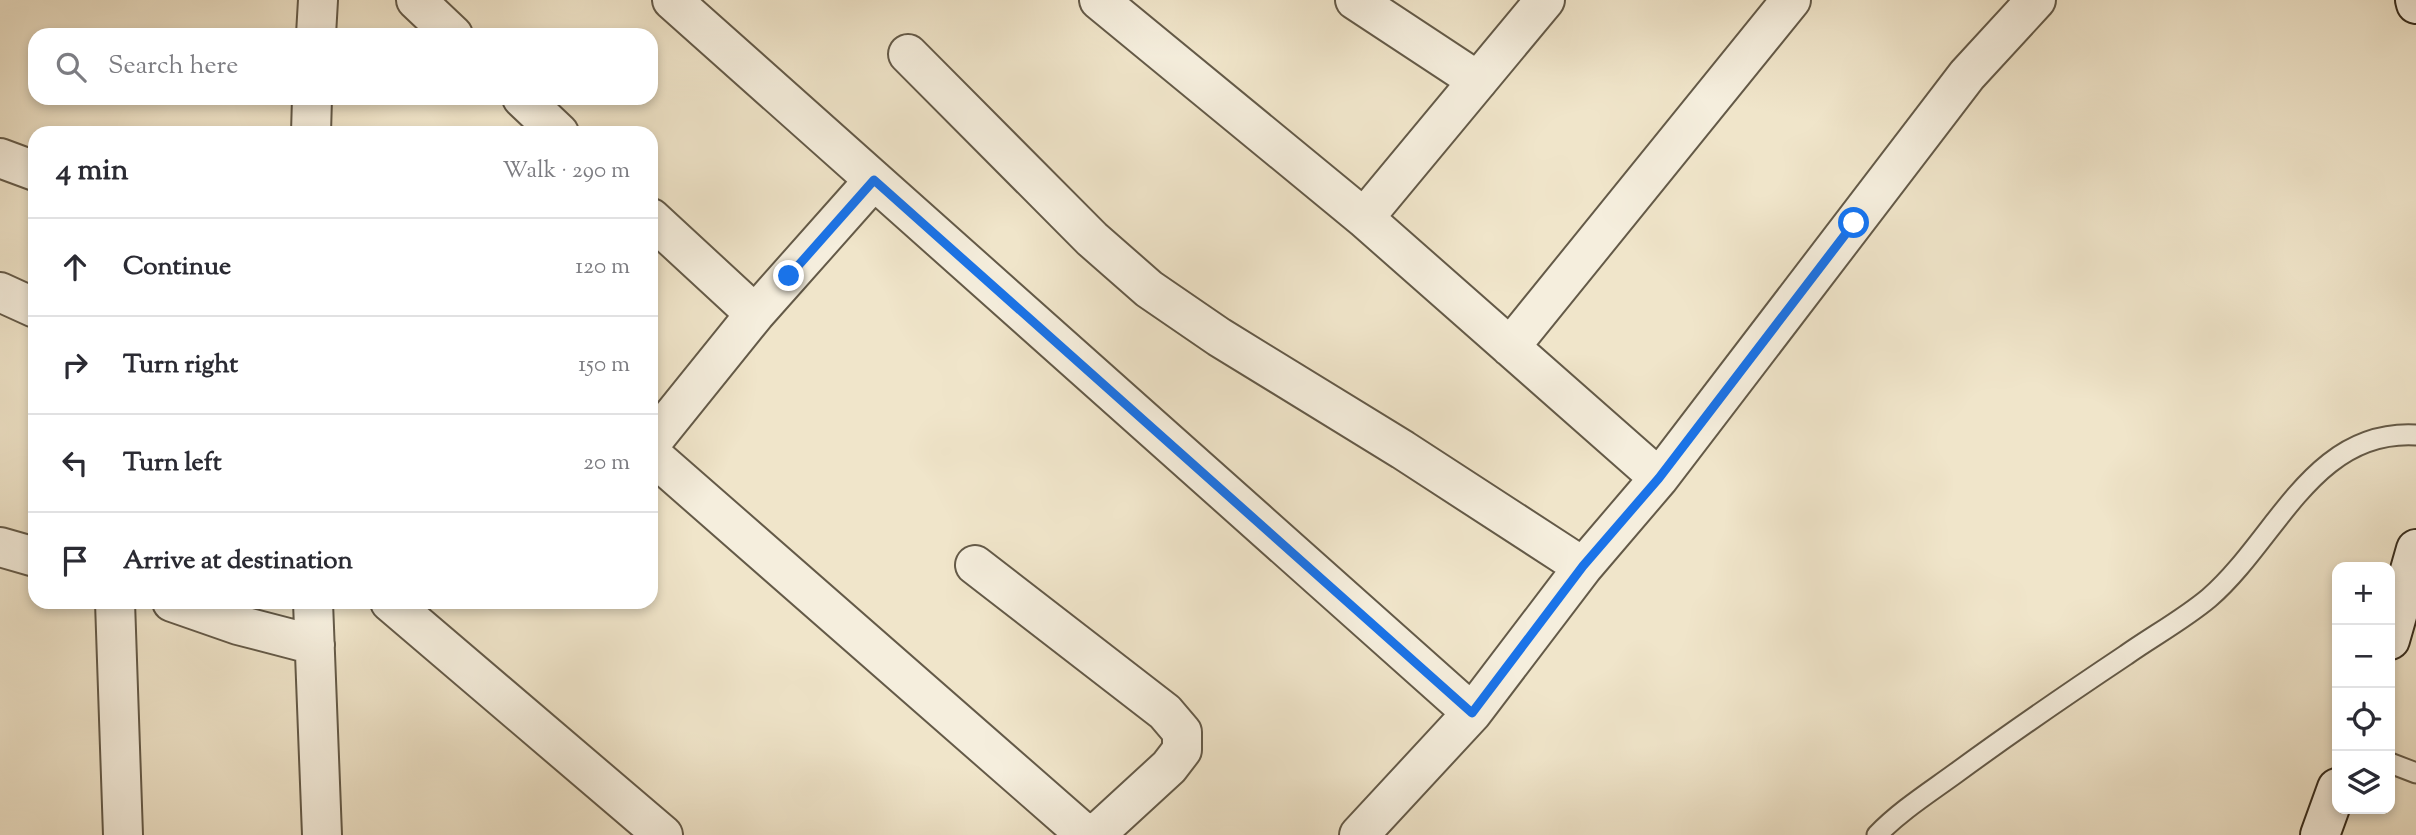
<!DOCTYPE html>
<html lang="en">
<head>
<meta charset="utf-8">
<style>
	body { margin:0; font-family:"Sorts Mill Goudy",serif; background:#f2f2f3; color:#2b2b33 }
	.controls { position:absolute; right:21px; bottom:21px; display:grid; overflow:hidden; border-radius:14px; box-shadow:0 4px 10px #0003 }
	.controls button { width:63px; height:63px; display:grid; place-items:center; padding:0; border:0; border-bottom:2px solid #e1e1e2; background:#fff; color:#2b2b33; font:35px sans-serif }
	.stop { position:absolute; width:21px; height:21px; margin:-16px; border:5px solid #1a73e8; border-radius:50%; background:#fff }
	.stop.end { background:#1a73e8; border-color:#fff; box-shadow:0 2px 7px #0008 }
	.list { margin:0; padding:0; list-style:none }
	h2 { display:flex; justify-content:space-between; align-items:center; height:91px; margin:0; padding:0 28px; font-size:30px }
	h2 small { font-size:23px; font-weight:400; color:#7c7c81 }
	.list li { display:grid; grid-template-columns:46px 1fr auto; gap:21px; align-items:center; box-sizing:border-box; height:98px; padding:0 28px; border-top:2px solid #e1e1e2 }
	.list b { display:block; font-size:26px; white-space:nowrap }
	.list em { font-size:23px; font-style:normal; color:#7c7c81 }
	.icon { flex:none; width:38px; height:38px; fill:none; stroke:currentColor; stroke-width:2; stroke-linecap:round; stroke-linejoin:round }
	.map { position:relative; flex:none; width:2416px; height:835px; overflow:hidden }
	.search { position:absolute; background:#fff; box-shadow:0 4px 10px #0003; left:28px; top:28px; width:630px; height:77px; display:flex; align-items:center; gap:18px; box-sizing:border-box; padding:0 24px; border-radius:21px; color:#7c7c81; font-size:26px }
	.panel { position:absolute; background:#fff; box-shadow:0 4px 10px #0003; left:28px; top:126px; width:630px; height:483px; border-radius:21px }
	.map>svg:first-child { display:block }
</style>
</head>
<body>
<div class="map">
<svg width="2416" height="835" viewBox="0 0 2416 835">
	<rect width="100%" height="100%" fill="#f0e5ca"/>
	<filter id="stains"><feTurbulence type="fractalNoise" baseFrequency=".00286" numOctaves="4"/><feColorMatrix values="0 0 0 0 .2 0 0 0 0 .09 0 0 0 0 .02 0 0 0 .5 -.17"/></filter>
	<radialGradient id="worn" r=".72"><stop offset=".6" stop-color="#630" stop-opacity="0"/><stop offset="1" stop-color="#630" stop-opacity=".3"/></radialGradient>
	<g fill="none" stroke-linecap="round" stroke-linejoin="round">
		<defs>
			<path id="lane" d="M2390 763 2416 773
				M1877 835C1900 811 1930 792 1956 773 2012 732 2069 693 2126 655 2153 636 2184 619 2209 598 2277 539 2313 429 2416 435"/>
			<path id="street" d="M416 0 453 35
				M672 0 1472 713
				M1099 0 1364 218 1659 478
				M1355 0 1478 81
				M316 35 318 0
				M908 54 1092 239 1149 289 1219 337 1403 450 1583 567
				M522 98 559 133
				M311 133 312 98
				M0 158 35 171
				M651 218 755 314
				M1364 218 1545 0
				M0 292 35 308
				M1510 347 1791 0
				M651 443 755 314 874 180
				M651 454 1086 835
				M0 547 35 557
				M975 565 1165 712 1182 732V750L1169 767 1095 835
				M115 602 123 835
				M172 602 238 625 315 645
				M313 602 322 835
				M390 602 663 835
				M1359 835 1472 713 1583 567 1659 478 1967 75 2036 0"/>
			<path id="secondary" d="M2415 0 2416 4
				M2390 640 2416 549
				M2320 835 2337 788"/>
		</defs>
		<use href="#lane" stroke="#645a48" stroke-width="23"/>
		<use href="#street" stroke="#645a48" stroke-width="42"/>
		<use href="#secondary" stroke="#362b1c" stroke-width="42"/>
		<use href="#lane" stroke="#f5eedd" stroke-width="19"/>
		<use href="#street" stroke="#f5eedd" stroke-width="38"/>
		<use href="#secondary" stroke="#f5eedd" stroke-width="38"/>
	</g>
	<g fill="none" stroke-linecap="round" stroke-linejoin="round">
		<path stroke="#1a73e8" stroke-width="9" d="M789 276 874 180 1472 713 1583 566 1659 478 1854 223"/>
	</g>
	<rect width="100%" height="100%" filter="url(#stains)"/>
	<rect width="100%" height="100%" fill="url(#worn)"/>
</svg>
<div class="controls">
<button>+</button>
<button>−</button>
<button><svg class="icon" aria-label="locate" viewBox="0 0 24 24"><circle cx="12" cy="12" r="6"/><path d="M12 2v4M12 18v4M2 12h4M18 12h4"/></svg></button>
<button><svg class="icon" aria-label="layers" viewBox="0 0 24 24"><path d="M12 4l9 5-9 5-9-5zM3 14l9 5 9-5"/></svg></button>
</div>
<div class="stop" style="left:1854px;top:223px"></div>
<div class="stop end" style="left:789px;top:276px"></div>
<div class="search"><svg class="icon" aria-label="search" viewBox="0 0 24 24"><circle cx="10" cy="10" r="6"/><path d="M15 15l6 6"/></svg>Search here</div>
<section class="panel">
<h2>4 min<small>Walk · 290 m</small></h2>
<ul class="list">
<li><svg class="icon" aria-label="ahead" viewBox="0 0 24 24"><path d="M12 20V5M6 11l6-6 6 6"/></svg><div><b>Continue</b></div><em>120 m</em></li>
<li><svg class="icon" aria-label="right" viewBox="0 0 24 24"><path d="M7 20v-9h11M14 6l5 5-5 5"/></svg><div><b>Turn right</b></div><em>150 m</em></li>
<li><svg class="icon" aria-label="left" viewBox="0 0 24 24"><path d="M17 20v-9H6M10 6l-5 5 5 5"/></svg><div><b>Turn left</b></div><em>20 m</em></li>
<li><svg class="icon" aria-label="arrive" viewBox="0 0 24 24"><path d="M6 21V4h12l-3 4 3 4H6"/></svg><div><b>Arrive at destination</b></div></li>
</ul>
</section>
</div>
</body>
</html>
